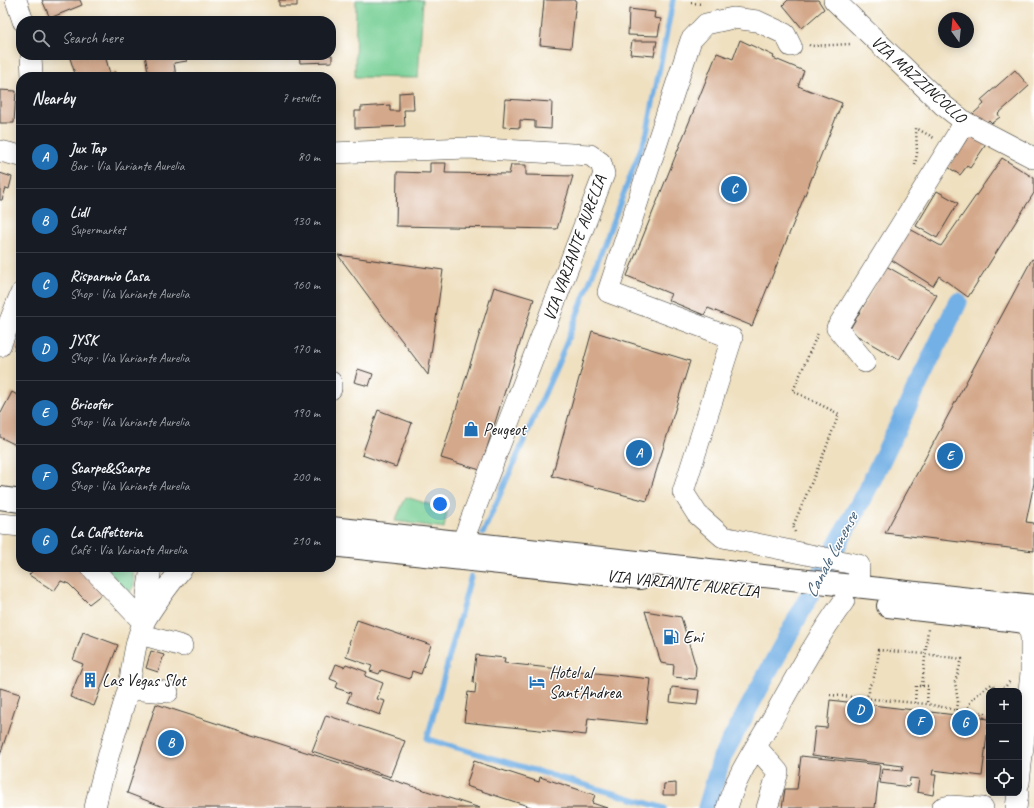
<!DOCTYPE html>
<html lang="en">
<head>
<meta charset="utf-8">
<style>
	body { margin:0; font-family:Caveat,sans-serif; background:#20242c; color:#f1f3f6 }
	.controls { position:absolute; right:12px; bottom:12px; display:grid; overflow:hidden; border-radius:8px; box-shadow:0 2px 10px #0003 }
	.controls button { width:36px; height:36px; display:grid; place-items:center; padding:0; border:0; border-bottom:1px solid #363941; background:#171b24; color:#f1f3f6; font:20px sans-serif }
	.compass { position:absolute; left:938px; top:12px; width:36px; height:36px; border-radius:50%; background:#171b24; box-shadow:0 2px 10px #0003; rotate:345deg }
	.you { position:absolute; left:440px; top:504px; width:14px; height:14px; margin:-10px; border:3px solid #fff; border-radius:50%; background:#1a73e8; box-shadow:0 0 0 6px #1a73e833 }
	.badge { display:grid; place-items:center; width:26px; height:26px; border-radius:50%; background:#1f6fb2; color:#fff; font-size:13px; font-weight:700 }
	.pin { position:absolute; translate:-50% -50%; border:2px solid #fff; box-shadow:0 1px 4px #0006 }
	.list { margin:0; padding:0; list-style:none }
	h2 { display:flex; justify-content:space-between; align-items:center; height:52px; margin:0; padding:0 16px; font-size:17px }
	h2 small { font-size:13px; font-weight:400; color:#9ea1a6 }
	.list li { display:grid; grid-template-columns:26px 1fr auto; gap:12px; align-items:center; box-sizing:border-box; height:64px; padding:0 16px; border-top:1px solid #363941 }
	.list b { display:block; font-size:15px; white-space:nowrap }
	.list p { margin:0; font-size:13px; white-space:nowrap; color:#9ea1a6 }
	.list em { font-size:13px; font-style:normal; color:#9ea1a6 }
	.icon { flex:none; width:22px; height:22px; fill:none; stroke:currentColor; stroke-width:2; stroke-linecap:round; stroke-linejoin:round }
	.map { position:relative; flex:none; width:1034px; height:808px; overflow:hidden }
	.search { position:absolute; background:#171b24; box-shadow:0 2px 10px #0003; left:16px; top:16px; width:320px; height:44px; display:flex; align-items:center; gap:10px; box-sizing:border-box; padding:0 14px; border-radius:16px; color:#9ea1a6; font-size:15px }
	.panel { position:absolute; background:#171b24; box-shadow:0 2px 10px #0003; left:16px; top:72px; width:320px; height:500px; border-radius:16px }
	.map>svg:first-child { display:block }
</style>
</head>
<body>
<div class="map">
<svg width="1034" height="808" viewBox="0 0 1034 808">
	<rect width="100%" height="100%" fill="#fff"/>
	<filter id="ink" filterUnits="userSpaceOnUse"><feTurbulence type="fractalNoise" baseFrequency=".025" numOctaves="2"/><feDisplacementMap in="SourceGraphic" scale="8" xChannelSelector="R" yChannelSelector="G"/><feConvolveMatrix kernelMatrix="1 2 1 2 8 2 1 2 1" color-interpolation-filters="sRGB"/></filter>
	<filter id="wash" filterUnits="userSpaceOnUse"><feTurbulence type="fractalNoise" baseFrequency=".012" numOctaves="4" result="noise"/><feDisplacementMap in="SourceGraphic" scale="16" xChannelSelector="R" yChannelSelector="G"/><feGaussianBlur stdDeviation="0.9" result="paint"/><feColorMatrix in="noise" values="0 0 0 0 0 0 0 0 0 0 0 0 0 0 0 0 0 1.4 0 .05"/><feComposite in="paint" operator="in"/></filter>
	<g filter="url(#wash)">
		<rect width="100%" height="100%" fill="#efe0c0"/>
		<path fill="#76cf94" stroke="#497658" d="M356 0H423L418 78 355 77Z
			M406 497 447 510 444 528 395 521Z
			M104 567H133L134 585 129 594Z"/>
		<g fill="none" stroke-linecap="round" stroke-linejoin="round">
			<path stroke="#73b0e5" stroke-width="5.5" d="M483 533 560 359 647 133 673 0
				M471 576 427 739 664 808"/>
			<path stroke="#73b0e5" stroke-width="19" d="M707 808 722 757 869 486 958 302"/>
		</g>
		<g id="blocks">
			<path fill="#d4a98b" d="M42 0H80L82 5 50 18Z
				M279 0H297V6H279Z
				M544 0H576L571 48 540 45Z
				M788 0H818L824 9 802 28 783 5Z
				M629 9 655 12 654 18 661 19 658 36 628 35Z
				M740 40 774 56 773 58 804 71 798 86 842 103 752 326 708 308 704 315 668 300 671 294 627 276 717 53 733 59Z
				M632 41H657L654 56 630 54Z
				M69 55H105L110 74 116 72 117 77H82V75L76 77Z
				M145 55H186L187 61 174 63 176 77H149Z
				M299 55H332V62L300 63Z
				M1015 70 1029 86 998 114 1000 117 992 123 989 120 983 126 973 114 984 104 981 100Z
				M0 90 16 91 14 123H0Z
				M413 92 414 110H404L405 126 355 128V111H361V107L390 105V111H399V93Z
				M505 99 552 102 551 129 535 128V121L520 120V128L503 127Z
				M971 133 987 143 970 168 967 166 960 175 948 167Z
				M1002 158 1034 178V193L968 297 939 276 933 286 890 259 908 228 941 246Z
				M430 163H446L445 173 509 174 511 165H526V175L573 176 557 229 396 226 397 172 430 173Z
				M0 173 12 177 9 189 6 188 2 200H0Z
				M937 191 958 203 937 238 916 226Z
				M338 255 443 270 428 375 377 308Z
				M1032 259 1034 260V483L1026 522 1034 523V551L885 533Z
				M886 266 937 295 899 360 849 331Z
				M494 287 534 299 480 470 441 458Z
				M21 327V352L14 350Z
				M592 331 690 361 647 501 552 476Z
				M358 369 373 374 369 386 354 382Z
				M12 392 21 397 20 447 0 437V413H1Z
				M378 410 412 423 396 467 362 455Z
				M36 567H80L102 594 89 604 69 584 61 581 54 591 29 575Z
				M645 611 681 617 696 667 695 679 673 677 674 665 661 663Z
				M357 620 431 645 421 674 412 671 410 679 381 670 379 674 370 671 372 666 346 657 350 644 349 643Z
				M83 632 118 645 94 706 70 697 83 664 73 660Z
				M151 651 164 655 158 672 146 668Z
				M476 655 505 658 504 663 651 679 646 724 588 718 586 735 464 722 468 692 475 693 476 683 473 682Z
				M336 664 344 667 346 664 367 672 365 676 383 683 377 699 385 701 380 715 347 702 351 693 336 688 338 682 330 679Z
				M672 687 699 690 697 705 670 702Z
				M0 688 20 694 0 755Z
				M830 700 989 719 982 776 933 770 932 775H936L933 795 917 792 919 779 910 778 909 787 880 783 882 769 902 771 903 766 812 755 815 727 827 728Z
				M156 704 480 808H166L127 793Z
				M326 715 405 741 391 777 312 751Z
				M801 756 880 765 875 808H782L785 789H797Z
				M474 761 539 782 540 777 595 795 592 803 607 808H534L466 786Z
				M676 783V795H663L664 784Z"/>
		</g>
	</g>
	<g filter="url(#ink)">
		<use href="#blocks" fill-opacity="0" stroke="#3c3935" stroke-width="1"/>
		<g fill="none" stroke-linecap="round" stroke-linejoin="round">
			<defs>
				<path id="minor" d="M16 0 23 21
					M834 0 943 105 965 122 1034 158
					M791 46 785 34 757 21 733 18 706 24 691 40 608 292 732 338 683 492 697 514 723 537 859 565 858 587
					M31 55 32 77
					M0 151 21 156
					M331 153 468 148 590 155 601 163 604 174 462 543
					M0 346 21 293
					M865 362 837 328 965 122
					M331 382V389
					M0 524 21 526
					M91 567 144 623
					M144 616 151 567
					M1029 623 1031 638V673L1034 674
					M140 634 182 646
					M128 689 168 692
					M756 747 778 772 767 808
					M1019 783 1031 673
					M95 808C103 768 117 729 128 690 133 668 134 642 144 622 155 602 169 585 183 567
					M727 808C735 778 754 750 770 723 793 682 816 639 844 601
					M942 808 950 806 983 808
					M1016 808 1018 793"/>
				<path id="major" d="M0 498 21 501
					M331 528 1034 606
					M331 545 641 578
					M888 606 1034 623"/>
			</defs>
			<use href="#minor" stroke="#3c3935" stroke-width="22"/>
			<use href="#major" stroke="#3c3935" stroke-width="24"/>
			<path stroke="#3c3935" stroke-width="2.5" stroke-dasharray="1 3" stroke-linecap="butt" d="M691 3 702 4
				M809 45 811 46 852 44
				M915 165 917 153 916 128 934 138
				M795 532 793 526 822 458 839 414 793 391 818 333
				M922 686 928 629
				M830 695 927 704 957 710 985 713 984 718
				M865 699 869 693V686L873 681 878 659V650L925 654 962 659 955 682 958 702 957 710
				M915 703 916 686H928L927 704
				M969 711 968 706C973 697 982 690 992 684L997 690 1005 687 1010 681"/>
			<use href="#minor" stroke="#fff" stroke-width="21"/>
			<use href="#major" stroke="#fff" stroke-width="22"/>
		</g>
	</g>
	<defs>
		<symbol id="shop-bare" viewBox="-9 -9 18 18"><path d="M-5-2.5h2.3a2.7 3.5 0 0 1 5.4 0H5L5.5 6h-11ZM-1.5-2.5h3a1.5 2.3 0 0 0-3 0Z" fill="#1f6fb2" stroke="#fff" stroke-width="2.5" paint-order="stroke"/></symbol>
		<symbol id="fuel-bare" viewBox="-9 -9 18 18"><path d="M-5.5-6h7V0h2V4h1.3V-2.5L3-4.5l.8-.8L6-3V5H2.5V1h-1V6h-7ZM-4.2-4.7v3.2H.2V-4.7Z" fill="#1f6fb2" stroke="#fff" stroke-width="2.5" paint-order="stroke"/></symbol>
		<symbol id="building-bare" viewBox="-9 -9 18 18"><path d="M-4-6H4V6H1V3H-1V6H-4ZM-2.5-4.3h1.7v1.8h-1.7ZM.8-4.3h1.7v1.8H.8ZM-2.5-1h1.7V.8h-1.7ZM.8-1h1.7V.8H.8Z" fill="#1f6fb2" stroke="#fff" stroke-width="2.5" paint-order="stroke"/></symbol>
		<symbol id="hotel-bare" viewBox="-9 -9 18 18"><path d="M-6-4.5h1.5V1H6V5H4.5V3h-9V5H-6ZM-4 0a1.8 1.8 0 1 1 3.6 0ZM.5 0V-2.5h3Q6-2.5 6 0Z" fill="#1f6fb2" stroke="#fff" stroke-width="2.5" paint-order="stroke"/></symbol>
	</defs>
	<g fill-rule="evenodd">
		<use href="#shop-bare" x="460" y="418" width="22" height="22"/>
		<use href="#fuel-bare" x="660" y="626" width="22" height="22"/>
		<use href="#building-bare" x="79" y="669" width="22" height="22"/>
		<use href="#hotel-bare" x="526" y="671" width="22" height="22"/>
	</g>
	<g text-anchor="middle" stroke-width="3" stroke-linejoin="round" paint-order="stroke">
		<g font-size="17" fill="#1c1c1c" stroke="#fff">
			<text transform="translate(919 79) rotate(42)" y="6">VIA MAZZINCOLLO</text>
			<text transform="translate(574 248) rotate(-70)" y="6">VIA VARIANTE AURELIA</text>
			<text transform="translate(683 583) rotate(6)" y="6">VIA VARIANTE AURELIA</text>
		</g>
		<g font-size="17" fill="#1c1c1c" stroke="#fff" text-anchor="start">
			<text x="483" y="435">Peugeot</text>
			<text x="683" y="643">Eni</text>
			<text x="549" y="678">Hotel al<tspan x="549" dy="20">Sant'Andrea</tspan></text>
			<text x="102" y="686">Las Vegas Slot</text>
		</g>
		<g font-size="18" font-style="italic" fill="#435f76" stroke="#fff">
			<text transform="translate(831 555) rotate(-62)" y="6">Canale Lunense</text>
		</g>
	</g>
</svg>
<div class="controls">
<button>+</button>
<button>−</button>
<button><svg class="icon" aria-label="locate" viewBox="0 0 24 24"><circle cx="12" cy="12" r="6"/><path d="M12 2v4M12 18v4M2 12h4M18 12h4"/></svg></button>
</div>
<svg class="compass" viewBox="-18 -18 36 36"><path d="M0-13l5 13h-10z" fill="#e53935"/><path d="M0 13l5-13h-10z" fill="#9ea1a6"/></svg>
<div class="you"></div>
<div class="pin badge" style="left:639px;top:453px">A</div>
<div class="pin badge" style="left:171px;top:743px">B</div>
<div class="pin badge" style="left:734px;top:189px">C</div>
<div class="pin badge" style="left:860px;top:710px">D</div>
<div class="pin badge" style="left:950px;top:456px">E</div>
<div class="pin badge" style="left:920px;top:722px">F</div>
<div class="pin badge" style="left:965px;top:723px">G</div>
<div class="search"><svg class="icon" aria-label="search" viewBox="0 0 24 24"><circle cx="10" cy="10" r="6"/><path d="M15 15l6 6"/></svg>Search here</div>
<section class="panel">
<h2>Nearby<small>7 results</small></h2>
<ul class="list">
<li><span class="badge">A</span><div><b>Jux Tap</b><p>Bar · Via Variante Aurelia</p></div><em>80 m</em></li>
<li><span class="badge">B</span><div><b>Lidl</b><p>Supermarket</p></div><em>130 m</em></li>
<li><span class="badge">C</span><div><b>Risparmio Casa</b><p>Shop · Via Variante Aurelia</p></div><em>160 m</em></li>
<li><span class="badge">D</span><div><b>JYSK</b><p>Shop · Via Variante Aurelia</p></div><em>170 m</em></li>
<li><span class="badge">E</span><div><b>Bricofer</b><p>Shop · Via Variante Aurelia</p></div><em>190 m</em></li>
<li><span class="badge">F</span><div><b>Scarpe&amp;Scarpe</b><p>Shop · Via Variante Aurelia</p></div><em>200 m</em></li>
<li><span class="badge">G</span><div><b>La Caffetteria</b><p>Café · Via Variante Aurelia</p></div><em>210 m</em></li>
</ul>
</section>
</div>
</body>
</html>
